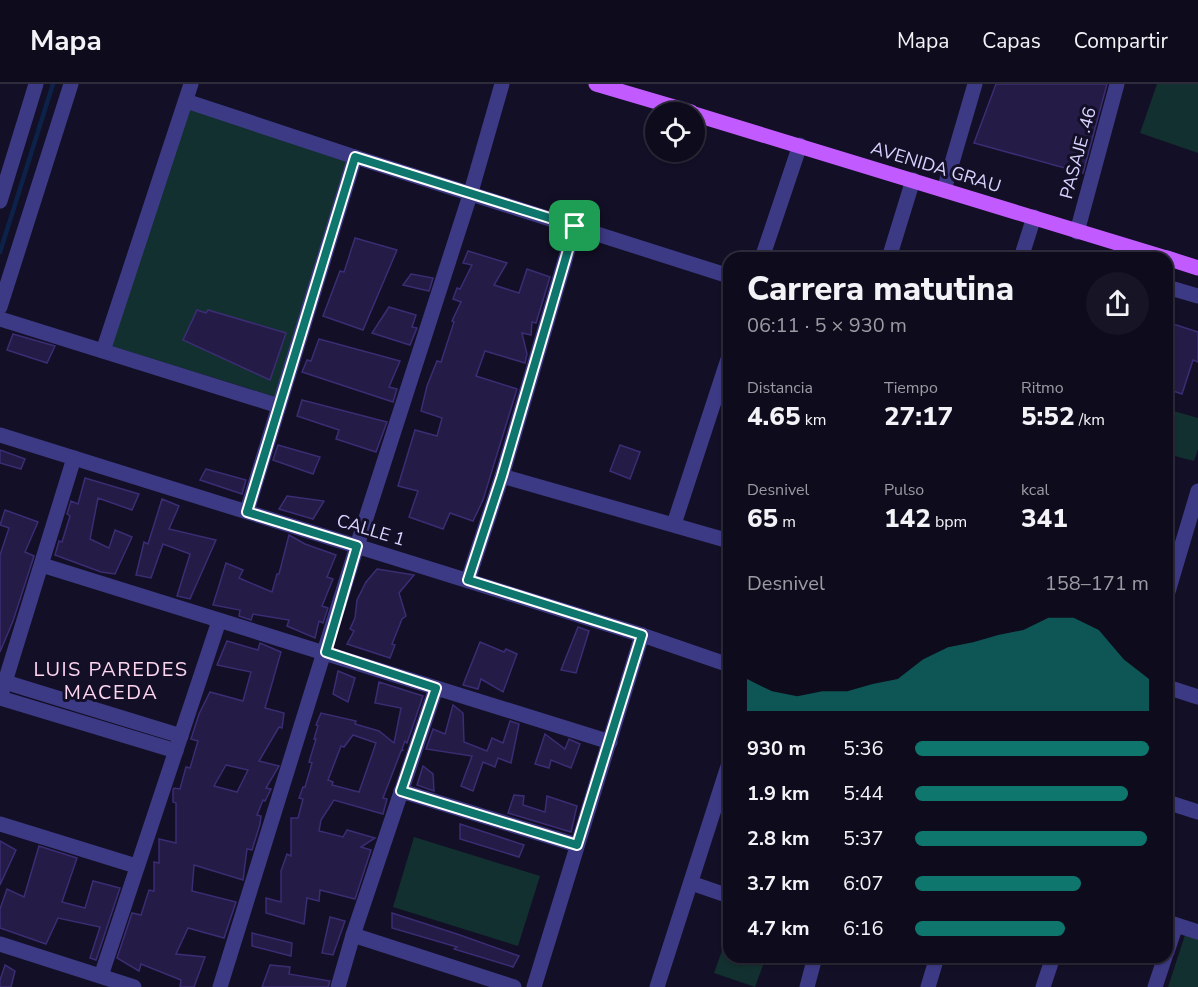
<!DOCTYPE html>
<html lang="es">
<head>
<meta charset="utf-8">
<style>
  :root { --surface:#0e0b1c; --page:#171425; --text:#f1f3f6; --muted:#9b9ba3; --line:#2e2b3b; --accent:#0f766e }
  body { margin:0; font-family:"Nunito Sans",sans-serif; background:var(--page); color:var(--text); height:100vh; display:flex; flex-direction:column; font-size:22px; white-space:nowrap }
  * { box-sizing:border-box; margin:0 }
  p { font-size:20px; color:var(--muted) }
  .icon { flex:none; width:33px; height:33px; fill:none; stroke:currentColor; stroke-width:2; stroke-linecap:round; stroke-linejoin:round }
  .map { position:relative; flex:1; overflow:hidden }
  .sheet { position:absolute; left:723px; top:168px; width:450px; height:711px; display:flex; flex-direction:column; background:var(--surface); border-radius:18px; box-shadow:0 2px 4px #0004,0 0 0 2px var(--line) }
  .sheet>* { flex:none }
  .fabs { position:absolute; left:645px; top:18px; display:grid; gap:12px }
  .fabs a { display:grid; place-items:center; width:60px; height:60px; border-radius:50%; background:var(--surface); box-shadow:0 2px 4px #0004,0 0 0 2px var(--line); font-size:30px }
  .pin { position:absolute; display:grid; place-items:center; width:51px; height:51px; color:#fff; margin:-26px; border-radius:12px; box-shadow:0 3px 9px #0006 }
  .round { display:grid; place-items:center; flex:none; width:63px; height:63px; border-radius:32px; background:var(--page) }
  .overview { display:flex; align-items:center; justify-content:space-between; height:102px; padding:0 24px }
  h1 { font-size:33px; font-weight:800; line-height:45px }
  .metrics { display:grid; grid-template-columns:repeat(3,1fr); gap:9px; height:102px; padding:6px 24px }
  .metrics div { display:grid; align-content:center }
  .metrics b { font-size:26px; font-weight:800 }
  .metrics small { font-size:16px; font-weight:400 }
  .metrics p { font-size:16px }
  .chart { height:168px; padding:12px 24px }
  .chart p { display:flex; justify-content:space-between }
  .chart svg { width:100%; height:108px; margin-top:6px; fill:var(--accent); opacity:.7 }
  ul { padding:0 24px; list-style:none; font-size:20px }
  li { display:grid; grid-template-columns:96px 72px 1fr; align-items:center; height:45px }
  li i { height:15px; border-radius:8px; background:var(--accent) }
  header { display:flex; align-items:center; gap:36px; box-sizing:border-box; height:84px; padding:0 30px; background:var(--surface); border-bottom:2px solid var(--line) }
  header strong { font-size:28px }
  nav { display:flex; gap:33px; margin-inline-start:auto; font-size:21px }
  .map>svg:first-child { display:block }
  .green { fill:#12302f }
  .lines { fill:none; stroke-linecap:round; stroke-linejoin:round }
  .stream { stroke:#0c2248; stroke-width:4.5 }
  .building { fill:#241b47; stroke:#3b2d73; stroke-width:1.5; fill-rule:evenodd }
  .street { stroke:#3d3a85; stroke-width:15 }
  .primary { stroke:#c25bff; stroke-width:15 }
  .route-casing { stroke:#fff; stroke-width:12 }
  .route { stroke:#0f766e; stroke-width:8 }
  .labels { text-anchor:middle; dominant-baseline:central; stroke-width:6; stroke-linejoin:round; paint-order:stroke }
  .street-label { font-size:18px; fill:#d9d4ff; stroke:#130f26 }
  .neighbourhood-label { font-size:20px; letter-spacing:1.5px; fill:#ffd6f0; stroke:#130f26 }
</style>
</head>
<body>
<header>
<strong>Mapa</strong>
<nav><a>Mapa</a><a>Capas</a><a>Compartir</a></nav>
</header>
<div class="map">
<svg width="1198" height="903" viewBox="0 0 1198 903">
  <rect width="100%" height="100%" fill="#130f26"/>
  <!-- green -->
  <g class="green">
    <polygon points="1157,0 1198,0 1198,69 1140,49"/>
    <polygon points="184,22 353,79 276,313 111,262"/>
    <polygon points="1167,325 1198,334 1198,365 1194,377 1167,370"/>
    <polygon points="414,753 540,792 518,862 393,823"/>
    <polygon points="729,847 729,873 766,873 755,903 714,889"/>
    <polygon points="1185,851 1198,855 1198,903 1168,903"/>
  </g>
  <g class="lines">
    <!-- stream -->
    <polyline class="stream" points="0,168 53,0"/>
  </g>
  <!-- building -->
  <g class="building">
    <polygon points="996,0 1107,0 1083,89 974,59"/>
    <polygon points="355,154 397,166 363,246 323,232 340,187 344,188"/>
    <polygon points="468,167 507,179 494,201 519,209 527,185 550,193 536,239 532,238 531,251 522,249 527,270 525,279 485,267 476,292 517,305 483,416 473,437 450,429 443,445 409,433 418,407 398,402 415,346 437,352 442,334 421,327 427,302 437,277 441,278 454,238 452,237 461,218 453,215 457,204 460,205 472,181 463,179"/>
    <polygon points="411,190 433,194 429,207 403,201"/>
    <polygon points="389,223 416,231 412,243 417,244 410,261 372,249"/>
    <polygon points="197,226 206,229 208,226 286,249 270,296 183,256"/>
    <polygon points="1167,238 1198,248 1198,278 1193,276 1182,310 1167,305"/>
    <polygon points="13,250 55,262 47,279 7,266"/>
    <polygon points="319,255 400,277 389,303 397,305 393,318 302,288 307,276 311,277"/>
    <polygon points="302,316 387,338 376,368 336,355 339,346 297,332"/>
    <polygon points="278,361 320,373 313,390 273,376"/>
    <polygon points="620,361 640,368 630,395 610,387"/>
    <polygon points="0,366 25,375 21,385 0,379"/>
    <polygon points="206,385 246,396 242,410 200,396"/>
    <polygon points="85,394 139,410 132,426 98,414 90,455 109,464 115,446 132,453 115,490 101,488 55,471 59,457 62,458 70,432 67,430 71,417 78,420"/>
    <polygon points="287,412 324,417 313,435 279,425"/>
    <polygon points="162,415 179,422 169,445 216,456 190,515 177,512 190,470 163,460 151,494 136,491 144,458 148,460"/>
    <polygon points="5,426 38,438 25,468 34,472 13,537 0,568 0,471 9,444 0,441"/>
    <polygon points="289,451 305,460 336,471 327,493 333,495 322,522 328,524 323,539 319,537 315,554 287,542 289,536 253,530 251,536 239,532 240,526 213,521 226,479 243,486 239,494 272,508 277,490 279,490"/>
    <polygon points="377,485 414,491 399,509 406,532 402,535 392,560 395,561 390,574 347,560 354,547 350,545 355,534 357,516 366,498"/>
    <polygon points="578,543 589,547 576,589 561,586"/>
    <path d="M227 557 258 566 260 559 281 568 265 624 284 629 282 644 279 643 259 677 279 682 266 704 271 705 265 717 263 716 257 731 261 732 260 740 252 766 247 765 243 796 194 781 192 807 236 818 224 854 188 844 176 870 205 873 194 903H180L181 896 141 880 139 887 117 874 132 829 141 831 149 806 154 807V778L159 779V755L176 759V719L173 718V706L174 704 180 705 186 683 190 684 198 657 191 655 199 630 210 608 243 617 251 588 217 581ZM226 681 248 686 237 708 214 702Z"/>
    <polygon points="480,558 504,568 506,565 517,570 503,608 481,595 478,605 463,601"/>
    <polygon points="338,587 355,594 348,618 333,610"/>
    <path d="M379 598 423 612 407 659 405 657 402 665 403 666 401 667 383 714 387 715 383 730 334 716 321 736 319 747 343 753 347 746 375 754 361 763 371 766 355 815 320 806 319 817 307 814 304 840 266 829V814L281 818V787L287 770 291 772V734H298L303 715 299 714 303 703H305L312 679 309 678 316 655H314L318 642 316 641 321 629 356 637 355 640 379 647 394 659 401 624 375 619ZM353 651 376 659 359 708 332 701 333 698 328 696 341 662 344 663Z"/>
    <polygon points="453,621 463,629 464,658 487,667 492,654 503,659 510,637 519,640 511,679 498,674 495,683 483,678 473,707 461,702 472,672 426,665 433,645 445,650"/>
    <polygon points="545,650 565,665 569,655 580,660 571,684 551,676 549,684 535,680"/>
    <polygon points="423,682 433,690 434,707 417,701"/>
    <polygon points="514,711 524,712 523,721 545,728 547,712 577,722 571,748 508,729"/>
    <polygon points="460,740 524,761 519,773 460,755"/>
    <polygon points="0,757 16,766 0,801"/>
    <polygon points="39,762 77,774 62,818 85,824 93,797 120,804 96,876 90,874 100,843 58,834 46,860 0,844 0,825 7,805 24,813"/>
    <polygon points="392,829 457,850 519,872 513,883 454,865 457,863 392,844"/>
    <polygon points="330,833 345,837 333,871 322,869"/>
    <polygon points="252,849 292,859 291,872 252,862"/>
    <polygon points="5,881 15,887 11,903 0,903 0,896"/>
    <polygon points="270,881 290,883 289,890 330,897 328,903 262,903"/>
  </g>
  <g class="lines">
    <!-- street -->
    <g class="street">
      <polyline points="186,17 355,73 729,192"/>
      <polyline points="944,106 975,0"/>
      <polyline points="0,117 36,0"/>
      <polyline points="1077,148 1117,0"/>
      <polyline points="762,174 800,61"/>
      <polyline points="889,174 913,96"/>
      <polyline points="1021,174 1034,133"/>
      <polyline points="1167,203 1198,212"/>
      <polyline points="0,223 71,0"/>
      <polyline points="0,235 279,322"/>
      <polyline points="103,267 191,0"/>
      <polyline points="0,351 642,551 729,581"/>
      <polyline points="502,392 729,457"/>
      <polyline points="247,427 355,73"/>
      <polyline points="674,440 729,272"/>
      <polyline points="42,481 610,658"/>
      <polyline points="468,496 502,392 575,142"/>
      <polyline points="1167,511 1198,407"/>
      <polyline points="5,598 181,652"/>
      <polyline points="1167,603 1198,613"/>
      <polyline points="0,614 74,374"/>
      <polyline points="0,614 176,667"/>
      <polyline points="401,707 577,761"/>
      <polyline points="1167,718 1198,728"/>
      <polyline points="0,740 136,782"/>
      <polyline points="691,799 729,812"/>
      <polyline points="1167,838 1198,848"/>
      <polyline points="353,851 514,903"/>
      <polyline points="0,860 134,903"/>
      <polyline points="1167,868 1176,841"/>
      <polyline points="101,892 219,537"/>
      <polyline points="220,903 357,462 471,108 502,0"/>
      <polyline points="338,903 353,851 436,604"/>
      <polyline points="534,903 642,551"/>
      <polyline points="657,903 729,679"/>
      <polyline points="807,903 815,873"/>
      <polyline points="928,903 937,873"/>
      <polyline points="1043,903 1053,873"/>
      <polyline points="1155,903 1165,873"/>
    </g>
    <!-- primary -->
    <g class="primary">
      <polyline points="596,0 691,28"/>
      <polyline points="694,30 1166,174"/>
      <polyline points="1167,174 1198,184"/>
    </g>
  </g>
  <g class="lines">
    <defs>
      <polygon id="route" points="355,73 575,142 502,392 468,496 642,551 577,761 401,707 436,604 326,568 357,462 247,428"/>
    </defs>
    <!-- route casing -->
    <use href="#route" class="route-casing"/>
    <!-- route -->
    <use href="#route" class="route"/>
  </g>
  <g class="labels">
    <!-- street labels -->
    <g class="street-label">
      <text transform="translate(1078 69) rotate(-75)">PASAJE .46</text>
      <text transform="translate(936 83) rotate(17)">AVENIDA GRAU</text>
      <text transform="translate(371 446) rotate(17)">CALLE 1</text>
    </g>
    <!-- neighbourhood labels -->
    <g class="neighbourhood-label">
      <text x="111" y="585">LUIS PAREDES<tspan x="111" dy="23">MACEDA</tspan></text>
    </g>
  </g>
</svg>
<div class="fabs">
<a><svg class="icon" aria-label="locate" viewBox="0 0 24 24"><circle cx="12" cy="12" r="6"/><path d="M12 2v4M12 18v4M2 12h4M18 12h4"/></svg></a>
</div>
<div class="pin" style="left:575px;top:142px;background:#1e9e55"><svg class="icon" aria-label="arrive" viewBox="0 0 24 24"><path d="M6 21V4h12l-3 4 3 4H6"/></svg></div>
<section class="sheet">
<div class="overview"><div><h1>Carrera matutina</h1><p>06:11 · 5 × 930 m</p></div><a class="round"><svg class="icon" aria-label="share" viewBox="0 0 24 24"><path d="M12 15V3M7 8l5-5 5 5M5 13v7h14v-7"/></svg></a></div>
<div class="metrics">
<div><p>Distancia</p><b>4.65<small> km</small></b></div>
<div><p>Tiempo</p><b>27:17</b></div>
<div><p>Ritmo</p><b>5:52<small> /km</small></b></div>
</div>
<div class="metrics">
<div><p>Desnivel</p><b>65<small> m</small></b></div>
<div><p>Pulso</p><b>142<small> bpm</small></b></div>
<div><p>kcal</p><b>341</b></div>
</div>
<div class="chart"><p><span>Desnivel</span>158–171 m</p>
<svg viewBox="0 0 160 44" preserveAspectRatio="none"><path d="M0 44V31L10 36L20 38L30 36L40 36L50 33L60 31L70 23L80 18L90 16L100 13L110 11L120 6L130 6L140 11L150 23L160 31V44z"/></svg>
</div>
<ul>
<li><b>930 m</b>5:36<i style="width:100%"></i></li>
<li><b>1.9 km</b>5:44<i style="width:91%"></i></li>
<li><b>2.8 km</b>5:37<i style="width:99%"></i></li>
<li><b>3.7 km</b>6:07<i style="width:71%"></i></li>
<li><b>4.7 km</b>6:16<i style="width:64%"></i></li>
</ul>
</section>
</div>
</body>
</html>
